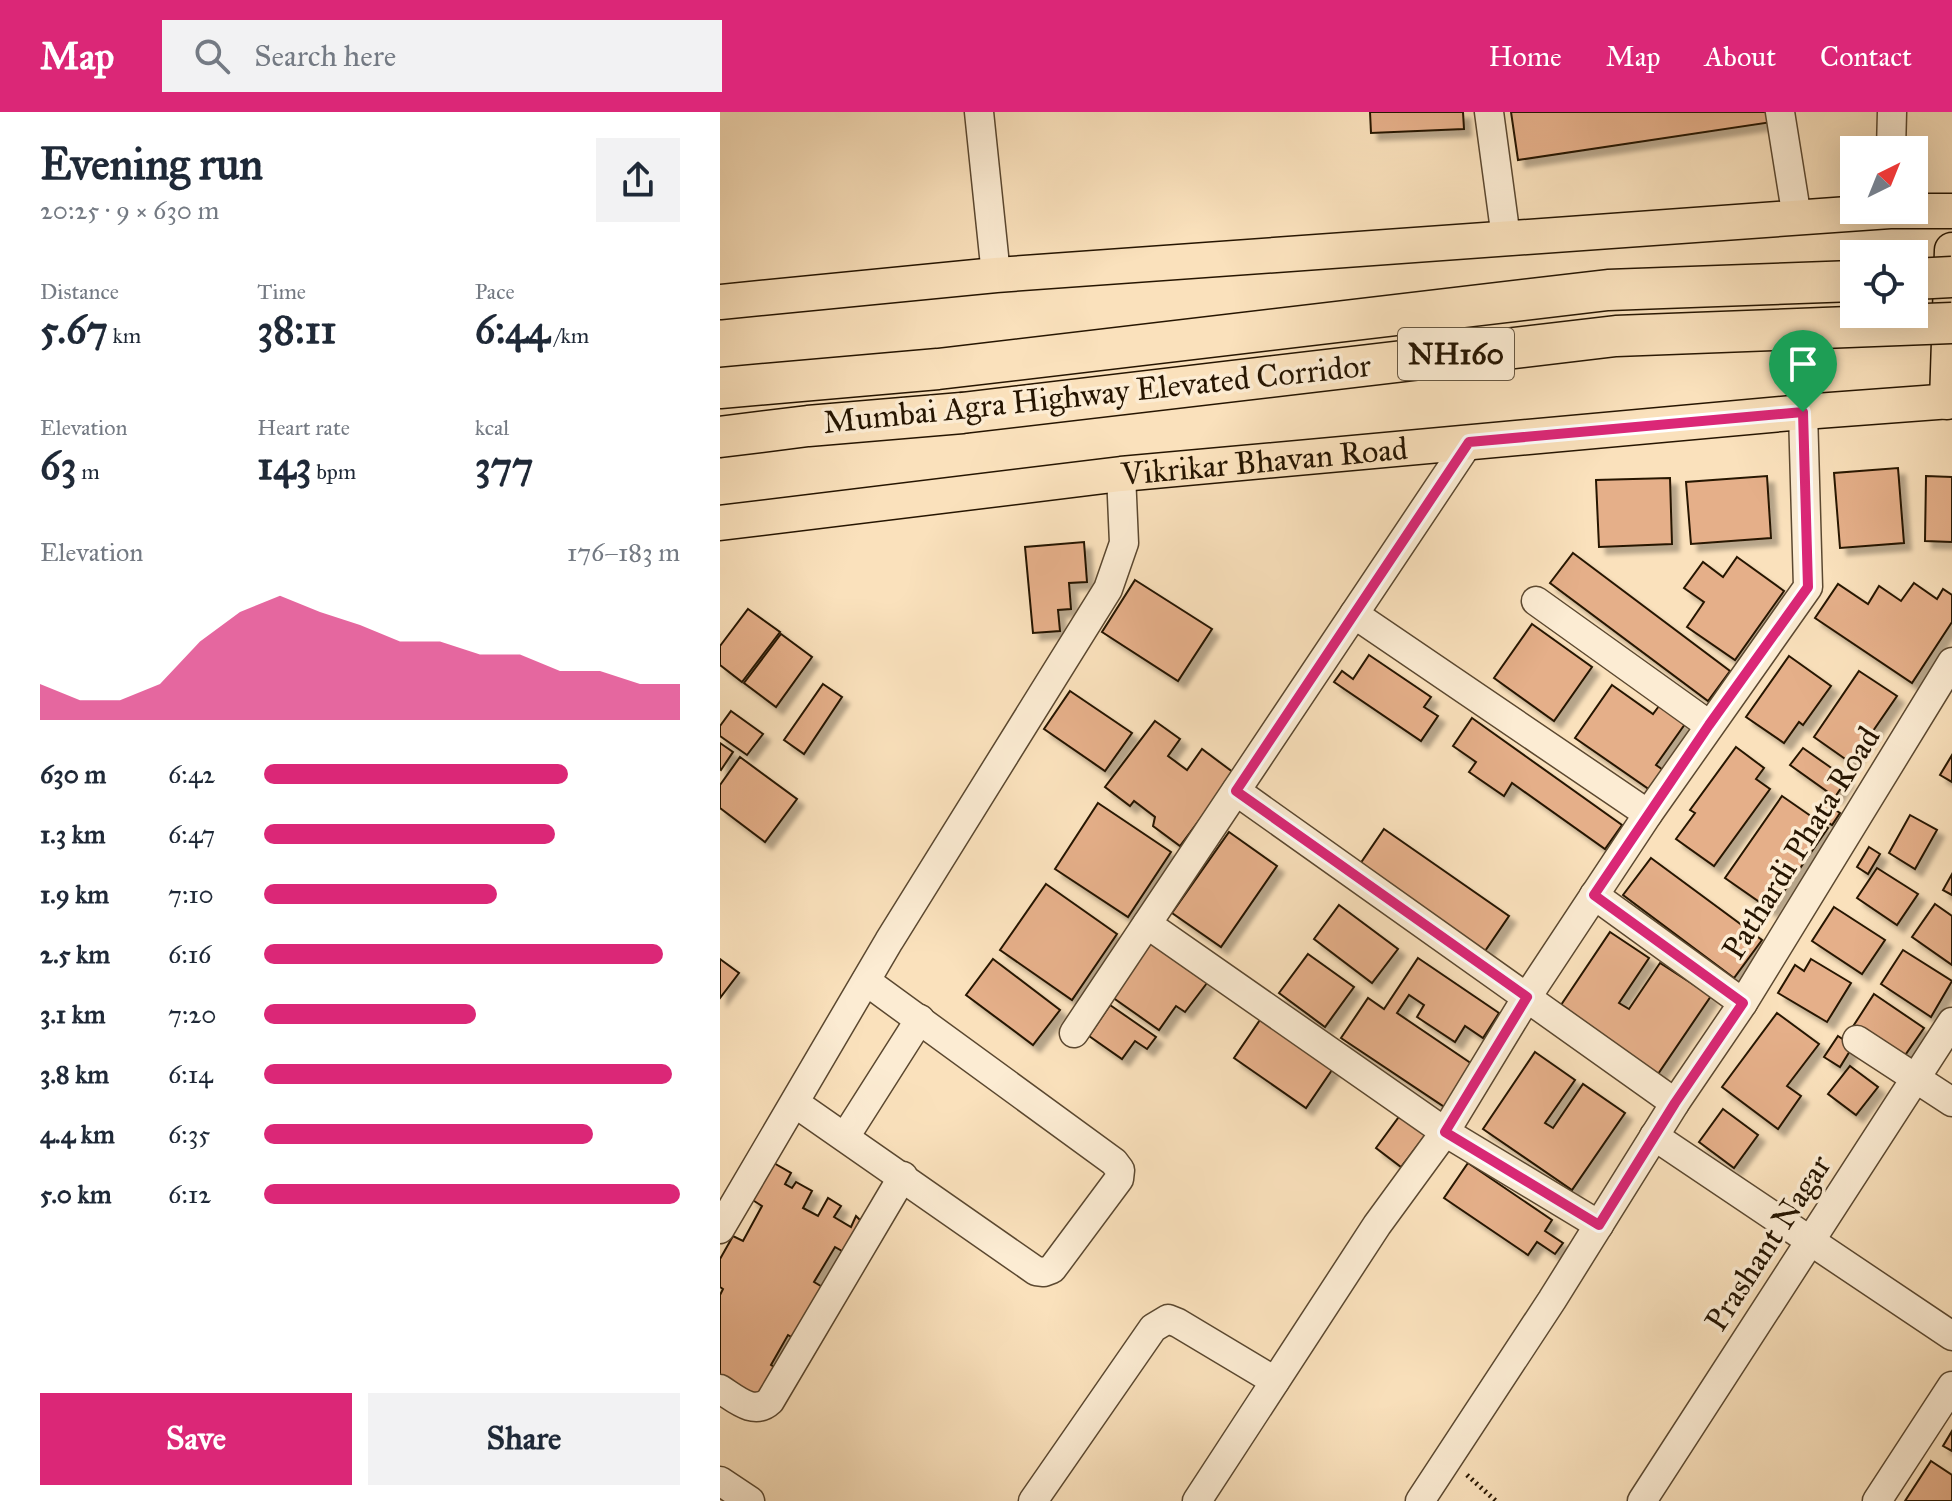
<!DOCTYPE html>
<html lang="en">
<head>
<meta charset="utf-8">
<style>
  :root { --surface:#fff; --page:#f2f2f3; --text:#1f2937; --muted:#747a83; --accent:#db2777 }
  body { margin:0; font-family:"IM FELL Great Primer",serif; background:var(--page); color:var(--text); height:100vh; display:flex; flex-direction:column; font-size:30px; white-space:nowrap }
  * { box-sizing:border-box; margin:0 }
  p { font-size:26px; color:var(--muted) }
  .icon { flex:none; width:44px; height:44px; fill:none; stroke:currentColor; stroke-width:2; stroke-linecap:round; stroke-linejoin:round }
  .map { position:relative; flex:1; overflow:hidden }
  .details { display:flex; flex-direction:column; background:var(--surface); width:720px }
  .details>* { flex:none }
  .needle { width:52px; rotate:43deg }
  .controls { position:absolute; left:1120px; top:24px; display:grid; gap:16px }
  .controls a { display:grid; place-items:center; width:88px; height:88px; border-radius:0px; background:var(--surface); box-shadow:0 8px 32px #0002; font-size:40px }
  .pin { position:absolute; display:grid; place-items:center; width:68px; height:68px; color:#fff; margin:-82px -34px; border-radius:50% 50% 50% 0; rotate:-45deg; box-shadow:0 0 8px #0007 }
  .pin .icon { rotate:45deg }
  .round { display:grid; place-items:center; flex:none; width:84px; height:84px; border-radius:0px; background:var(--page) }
  .summary { display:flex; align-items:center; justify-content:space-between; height:136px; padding:0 40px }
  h1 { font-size:44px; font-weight:700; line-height:60px }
  .stats { display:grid; grid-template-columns:repeat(3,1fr); gap:12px; height:136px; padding:8px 40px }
  .stats div { display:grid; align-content:center }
  .stats b { font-size:40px; font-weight:700 }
  .stats small { font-size:22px; font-weight:400 }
  .stats p { font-size:22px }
  .chart { height:224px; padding:16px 40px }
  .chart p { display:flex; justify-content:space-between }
  .chart svg { width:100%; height:144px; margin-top:8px; fill:var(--accent); opacity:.7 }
  .button { display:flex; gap:16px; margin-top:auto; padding:16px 40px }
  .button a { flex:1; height:92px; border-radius:0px; background:var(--accent); color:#fff; font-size:32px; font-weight:700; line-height:92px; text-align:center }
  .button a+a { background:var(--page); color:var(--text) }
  ul { padding:0 40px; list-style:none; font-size:26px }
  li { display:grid; grid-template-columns:128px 96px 1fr; align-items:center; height:60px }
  li i { height:20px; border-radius:10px; background:var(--accent) }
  header { display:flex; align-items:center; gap:48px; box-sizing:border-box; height:112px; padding:0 40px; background:var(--accent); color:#fff }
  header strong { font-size:38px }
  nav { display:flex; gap:44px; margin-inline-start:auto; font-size:28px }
  .search { width:560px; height:72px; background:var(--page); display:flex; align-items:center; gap:20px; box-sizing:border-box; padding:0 28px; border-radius:0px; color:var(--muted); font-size:30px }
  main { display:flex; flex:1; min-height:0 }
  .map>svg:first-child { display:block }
  .building { fill:#e5af89; stroke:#261501; stroke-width:2; filter:url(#shadow) }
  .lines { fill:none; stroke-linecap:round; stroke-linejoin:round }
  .minor-casing { stroke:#5b4830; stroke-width:31 }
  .major-casing { stroke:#261501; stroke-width:37 }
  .highway-casing { stroke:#261501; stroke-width:43 }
  .path { stroke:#261501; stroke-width:5; stroke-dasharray:2 4; stroke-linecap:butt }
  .minor { stroke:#fcecd3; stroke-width:28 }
  .major { stroke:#fae1bc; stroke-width:34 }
  .highway { stroke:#fae1bc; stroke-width:40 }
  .highway-bridge-casing { stroke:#261501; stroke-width:43; stroke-linecap:butt }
  .highway-bridge { stroke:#fae1bc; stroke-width:40 }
  .route-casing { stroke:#fff; stroke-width:16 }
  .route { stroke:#db2777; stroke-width:10 }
  .labels { text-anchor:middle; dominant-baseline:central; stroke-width:7; stroke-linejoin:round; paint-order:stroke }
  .shield { fill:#fcecd3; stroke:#665640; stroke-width:2 }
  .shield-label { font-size:30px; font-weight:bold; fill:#261501 }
  .street-label { font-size:32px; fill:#261501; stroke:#fcecd3 }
</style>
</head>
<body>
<header>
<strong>Map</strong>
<div class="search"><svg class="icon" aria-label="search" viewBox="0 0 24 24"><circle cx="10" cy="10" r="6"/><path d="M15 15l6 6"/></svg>Search here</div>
<nav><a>Home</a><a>Map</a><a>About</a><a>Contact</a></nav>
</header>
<main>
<section class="details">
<div class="summary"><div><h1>Evening run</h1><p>20:25 · 9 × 630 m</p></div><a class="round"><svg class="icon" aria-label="share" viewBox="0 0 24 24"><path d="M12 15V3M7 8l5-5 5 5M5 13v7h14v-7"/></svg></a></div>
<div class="stats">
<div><p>Distance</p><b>5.67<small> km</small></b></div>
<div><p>Time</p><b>38:11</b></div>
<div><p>Pace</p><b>6:44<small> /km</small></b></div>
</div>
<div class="stats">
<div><p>Elevation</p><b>63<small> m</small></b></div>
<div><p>Heart rate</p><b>143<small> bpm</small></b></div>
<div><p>kcal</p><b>377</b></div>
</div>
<div class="chart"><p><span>Elevation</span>176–183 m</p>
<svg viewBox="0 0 160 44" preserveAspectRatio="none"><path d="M0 44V33L10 38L20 38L30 33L40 20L50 11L60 6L70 11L80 15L90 20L100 20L110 24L120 24L130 29L140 29L150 33L160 33V44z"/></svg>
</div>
<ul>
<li><b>630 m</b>6:42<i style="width:73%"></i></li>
<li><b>1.3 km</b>6:47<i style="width:70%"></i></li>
<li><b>1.9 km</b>7:10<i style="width:56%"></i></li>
<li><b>2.5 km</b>6:16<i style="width:96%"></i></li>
<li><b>3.1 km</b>7:20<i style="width:51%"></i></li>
<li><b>3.8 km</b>6:14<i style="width:98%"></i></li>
<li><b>4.4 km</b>6:35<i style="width:79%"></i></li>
<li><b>5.0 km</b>6:12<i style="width:100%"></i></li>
</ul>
<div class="button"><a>Save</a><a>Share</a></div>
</section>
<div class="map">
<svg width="1232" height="1389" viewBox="0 0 1232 1389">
  <defs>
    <filter id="shadow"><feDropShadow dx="7" dy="7" stdDeviation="2" flood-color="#0004"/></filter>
  </defs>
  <rect width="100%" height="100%" fill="#fae1bc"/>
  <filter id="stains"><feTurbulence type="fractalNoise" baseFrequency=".0025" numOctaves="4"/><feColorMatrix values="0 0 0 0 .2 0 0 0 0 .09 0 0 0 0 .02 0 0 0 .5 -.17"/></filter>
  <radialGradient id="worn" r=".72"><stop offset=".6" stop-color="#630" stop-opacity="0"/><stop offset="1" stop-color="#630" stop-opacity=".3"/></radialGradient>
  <!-- building -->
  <g class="building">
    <polygon points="650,0 743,0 744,17 651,21"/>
    <polygon points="791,0 1051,0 1052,10 798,48"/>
    <polygon points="1178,356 1184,431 1120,436 1114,361"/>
    <polygon points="1047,364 1051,426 971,432 966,370"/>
    <polygon points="1206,364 1232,365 1232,430 1205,429"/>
    <polygon points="950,366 952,432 879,435 876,368"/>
    <polygon points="364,430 367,470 349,471 351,497 338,498 340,519 313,521 305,435"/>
    <polygon points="853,441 1010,559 988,589 830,471"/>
    <polygon points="1017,445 1064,479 1015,548 967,515 984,490 964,476 983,450 1003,465"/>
    <polygon points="415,468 492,517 458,569 382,520"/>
    <polygon points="1194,471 1217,487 1223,477 1232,483 1232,510 1192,571 1095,506 1118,472 1148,492 1159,474 1181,489"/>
    <polygon points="28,497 60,520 22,570 0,553 0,534"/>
    <polygon points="812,512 872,555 834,609 774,566"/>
    <polygon points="61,522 92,545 56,595 24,571"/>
    <polygon points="649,543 711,585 704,595 718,604 701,629 614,570 622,559 633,567"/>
    <polygon points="1069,544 1111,574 1083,613 1079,610 1064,631 1026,605"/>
    <polygon points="1139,559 1177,584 1131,651 1094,625"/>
    <polygon points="103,572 122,585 84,642 64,628"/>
    <polygon points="892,573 933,602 939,594 965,612 936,653 946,660 933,680 855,626"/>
    <polygon points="350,579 412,621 385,659 324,617"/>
    <polygon points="11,599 43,622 27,643 0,624 0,614"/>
    <polygon points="752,606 902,713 885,737 792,671 784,684 749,660 756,650 733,634"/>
    <polygon points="435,609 460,627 448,644 467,658 482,637 514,661 460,734 433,714 435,705 414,689 410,694 385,675"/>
    <polygon points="0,631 13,640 1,658 0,657"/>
    <polygon points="1016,635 1044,656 1036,667 1050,677 994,754 956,727 975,701 970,698"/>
    <polygon points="1083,636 1127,667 1115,685 1070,653"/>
    <polygon points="1232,643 1232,670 1220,663"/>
    <polygon points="20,645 77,687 45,730 0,696 0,673"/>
    <polygon points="1062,684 1108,716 1051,798 1005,766"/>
    <polygon points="1103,690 1120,701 1112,713 1095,702"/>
    <polygon points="378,691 451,740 408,805 335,757"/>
    <polygon points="1190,703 1217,718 1195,757 1169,741"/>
    <polygon points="664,717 789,804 765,839 638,755"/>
    <polygon points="509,720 557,754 501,835 452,801"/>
    <polygon points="1149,735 1160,742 1148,762 1137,755"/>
    <polygon points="931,746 1042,828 1014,866 903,783"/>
    <polygon points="1157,756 1198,782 1177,813 1137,786"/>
    <polygon points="1232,762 1232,783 1223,778"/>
    <polygon points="326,772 397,822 352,888 280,838"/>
    <polygon points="1215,792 1232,804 1232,853 1192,825"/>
    <polygon points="619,793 678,837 652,871 594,827"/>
    <polygon points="1114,795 1165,828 1142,862 1092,829"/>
    <polygon points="890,820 929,846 899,891 909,897 940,851 991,884 938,962 841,893"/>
    <polygon points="430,831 487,871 465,900 456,894 439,918 392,885"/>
    <polygon points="1183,838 1232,869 1211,905 1161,872"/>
    <polygon points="588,842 634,875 605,915 559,881"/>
    <polygon points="698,846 779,901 763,926 745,914 735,930 697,905 704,893 689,883 677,901 755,954 726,996 621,926 648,886 664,897"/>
    <polygon points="0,847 19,861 0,886"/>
    <polygon points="273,847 340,898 313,933 246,883"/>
    <polygon points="1091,847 1131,871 1107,910 1058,881 1075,853 1084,859"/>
    <polygon points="1154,882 1204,916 1181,949 1132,916"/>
    <polygon points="390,893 436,925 427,937 415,929 402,947 369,924"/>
    <polygon points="1057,901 1099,932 1067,974 1081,984 1058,1017 1002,975"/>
    <polygon points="542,905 614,955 586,996 514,946"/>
    <polygon points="1118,924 1133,934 1120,955 1104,945"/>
    <polygon points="815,940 855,968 825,1011 833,1016 863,972 905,1001 852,1078 763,1017"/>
    <polygon points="1130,954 1158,975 1136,1003 1108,982"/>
    <polygon points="1003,997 1038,1023 1014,1056 979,1030"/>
    <polygon points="681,1002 707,1021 681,1055 656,1036"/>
    <polygon points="52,1050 71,1061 65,1072 72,1076 76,1070 92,1079 83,1096 98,1104 108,1086 121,1094 114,1105 131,1115 136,1104 146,1114 129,1143 115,1135 94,1170 111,1180 82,1231 68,1223 51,1253 62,1260 44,1292 0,1267 0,1183 3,1177 0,1175 0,1147 13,1124 23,1129 42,1094 31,1087"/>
    <polygon points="748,1051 832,1108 825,1119 843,1131 835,1142 817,1130 808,1143 724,1086"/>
    <polygon points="1232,1319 1232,1339 1223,1334"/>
    <polygon points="1211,1349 1232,1363 1232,1389 1185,1389"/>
  </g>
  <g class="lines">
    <defs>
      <g id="minor">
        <polyline points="259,0 276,163"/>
        <polyline points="769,0 786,126"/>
        <polyline points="1060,0 1077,106"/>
        <polyline points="1171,38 1172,0"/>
        <polyline points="816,489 989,613"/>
        <polyline points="634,502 928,702"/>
        <polyline points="516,679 955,991"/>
        <polyline points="874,783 1023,891"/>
        <polyline points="427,812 725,1020 879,1113"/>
        <polyline points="354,921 749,330"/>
        <polyline points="1137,928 1232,990"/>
        <polyline points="75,991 316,1159 324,1160 332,1157 399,1067 400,1058 394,1050 146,869"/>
        <polyline points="934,1024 1232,1224"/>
        <polyline points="125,1025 200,907"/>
        <polyline points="0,1117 169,829 388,477 404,431 401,362"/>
        <path d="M0 1277C16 1287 34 1304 50 1289L183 1064"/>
        <polyline points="0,1369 30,1389"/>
        <polyline points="313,1389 433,1216 448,1207 458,1211 555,1269"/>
        <polyline points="477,1389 657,1113 725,1020 807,885 928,702 1088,475 1083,300"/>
        <polyline points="700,1389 832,1188 955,991 1023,891 1232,550"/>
        <polyline points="922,1389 1232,910"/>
        <polyline points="1157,1389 1232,1274"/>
      </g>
      <g id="major">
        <polyline points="0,190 276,163 1170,99 1232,99"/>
        <polyline points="1227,290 1232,138"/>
        <path id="s1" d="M0 411 401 362 1083 300 1232 289"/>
      </g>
      <g id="highway">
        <polyline points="0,276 218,257 888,178 1134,169"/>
        <polyline points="0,325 88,314 242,301"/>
      </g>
    </defs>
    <!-- minor casing -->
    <use href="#minor" class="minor-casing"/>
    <!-- major casing -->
    <use href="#major" class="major-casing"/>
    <!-- highway casing -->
    <use href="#highway" class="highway-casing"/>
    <!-- path -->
    <polyline class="path" points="747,1363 776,1389"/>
    <!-- minor -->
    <use href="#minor" class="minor"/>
    <!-- major -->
    <use href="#major" class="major"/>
    <!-- highway -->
    <use href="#highway" class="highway"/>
    <defs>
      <g id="highway-bridge">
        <polyline points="1194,167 1232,165"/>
        <polyline points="242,301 896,224 1232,211"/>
      </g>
    </defs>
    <!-- highway-bridge casing -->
    <use href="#highway-bridge" class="highway-bridge-casing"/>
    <!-- highway-bridge -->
    <use href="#highway-bridge" class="highway-bridge"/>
  </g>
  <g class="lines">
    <defs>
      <polygon id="route" points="1083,300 1088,475 989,613 874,783 1023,891 955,991 879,1113 725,1020 807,885 516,679 749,330"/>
    </defs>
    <!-- route casing -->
    <use href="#route" class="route-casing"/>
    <!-- route -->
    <use href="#route" class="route"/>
  </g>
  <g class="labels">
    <!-- shield labels -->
    <rect class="shield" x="678" y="216" width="116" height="52" rx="6"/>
    <g class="shield-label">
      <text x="736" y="242">NH160</text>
    </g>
    <!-- street labels -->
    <g class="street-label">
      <text transform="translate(377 282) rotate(-6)">Mumbai Agra Highway Elevated Corridor</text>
      <text stroke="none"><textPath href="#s1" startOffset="548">Vikrikar Bhavan Road</textPath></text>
      <text transform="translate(1081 731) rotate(-58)">Pathardi Phata Road</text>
      <text transform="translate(1048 1131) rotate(-57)">Prashant Nagar</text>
    </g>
  </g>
  <rect width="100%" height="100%" filter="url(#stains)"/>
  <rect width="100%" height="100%" fill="url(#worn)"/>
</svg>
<div class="controls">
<a><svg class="needle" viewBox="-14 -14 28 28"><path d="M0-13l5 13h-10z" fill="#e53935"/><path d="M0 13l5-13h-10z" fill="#747a83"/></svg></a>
<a><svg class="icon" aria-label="locate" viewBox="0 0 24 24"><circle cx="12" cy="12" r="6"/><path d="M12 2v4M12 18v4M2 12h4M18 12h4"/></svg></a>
</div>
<div class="pin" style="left:1083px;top:300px;background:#1e9e55"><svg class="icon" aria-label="arrive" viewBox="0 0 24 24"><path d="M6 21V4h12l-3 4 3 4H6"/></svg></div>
</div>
</main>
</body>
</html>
